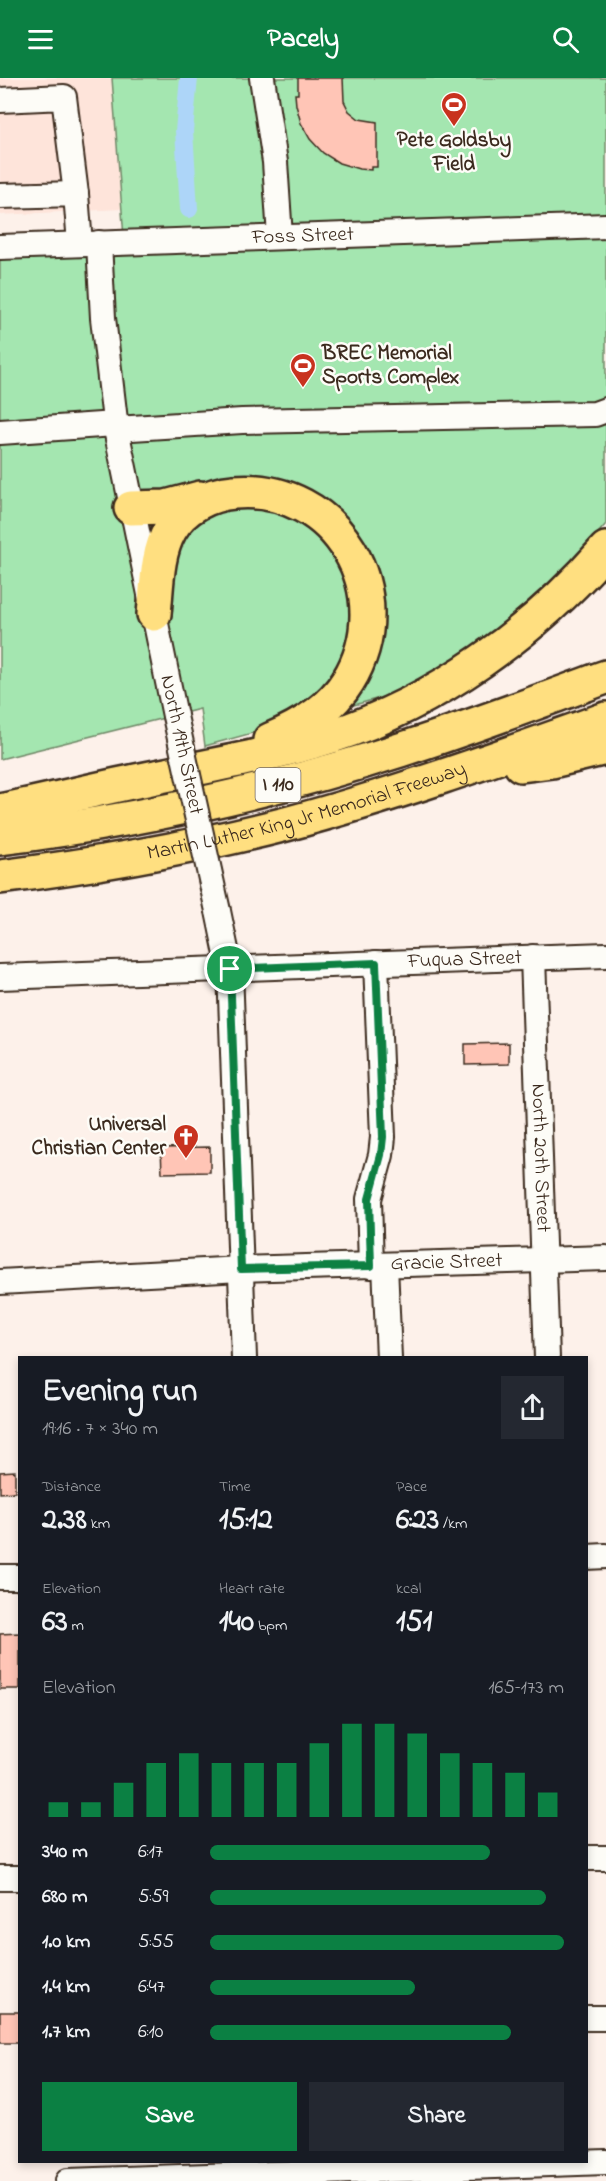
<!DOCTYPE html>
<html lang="en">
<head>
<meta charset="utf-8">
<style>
  :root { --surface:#171b24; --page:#242831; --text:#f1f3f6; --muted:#9ea1a6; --accent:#0b8043 }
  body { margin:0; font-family:"Indie Flower",sans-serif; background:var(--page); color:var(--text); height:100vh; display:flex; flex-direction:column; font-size:22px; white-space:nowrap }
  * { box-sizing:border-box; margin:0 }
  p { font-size:20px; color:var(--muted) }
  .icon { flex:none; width:33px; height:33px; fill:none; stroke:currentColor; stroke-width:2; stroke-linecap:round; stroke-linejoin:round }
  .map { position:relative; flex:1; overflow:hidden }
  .details { position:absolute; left:18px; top:1278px; width:570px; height:807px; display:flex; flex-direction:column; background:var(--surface); border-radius:0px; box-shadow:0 3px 9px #0003 }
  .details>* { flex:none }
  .pin { position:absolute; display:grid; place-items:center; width:51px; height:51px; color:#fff; margin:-26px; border:3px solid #fff; border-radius:50%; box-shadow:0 2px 6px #0007 }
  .round { display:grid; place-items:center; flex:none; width:63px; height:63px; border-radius:0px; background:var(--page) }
  .summary { display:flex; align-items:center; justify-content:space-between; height:102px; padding:0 24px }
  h1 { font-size:33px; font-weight:700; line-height:45px }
  .stats { display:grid; grid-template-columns:repeat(3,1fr); gap:9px; height:102px; padding:6px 24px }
  .stats div { display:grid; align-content:center }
  .stats b { font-size:30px; font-weight:700 }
  .stats small { font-size:16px; font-weight:400 }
  .stats p { font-size:16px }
  .chart { height:168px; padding:12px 24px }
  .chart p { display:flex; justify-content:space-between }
  .chart svg { width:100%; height:108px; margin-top:6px; stroke:var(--accent); stroke-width:6 }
  .primary-button { display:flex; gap:12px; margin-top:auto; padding:12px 24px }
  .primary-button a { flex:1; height:69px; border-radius:0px; background:var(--accent); color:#fff; font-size:24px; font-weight:700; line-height:69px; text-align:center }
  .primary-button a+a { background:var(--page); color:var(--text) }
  ul { padding:0 24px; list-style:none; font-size:20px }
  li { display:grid; grid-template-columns:96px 72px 1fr; align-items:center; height:45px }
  li i { height:15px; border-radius:8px; background:var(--accent) }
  header { display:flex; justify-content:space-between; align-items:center; height:78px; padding:0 24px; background:var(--accent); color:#fff; font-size:27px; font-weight:700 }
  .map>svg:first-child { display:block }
  .built { fill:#fee4da }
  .green { fill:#a4e6b0; stroke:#708867; stroke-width:1.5 }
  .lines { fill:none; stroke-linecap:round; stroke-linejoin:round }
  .canal { stroke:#add5f8; stroke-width:18 }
  .building { fill:#ffc5b6; stroke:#3b2a1e; stroke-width:1.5 }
  .minor-casing { stroke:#3b2a1e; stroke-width:28 }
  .highway-casing { stroke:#3b2a1e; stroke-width:38 }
  .minor { stroke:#fdfcf7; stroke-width:24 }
  .highway { stroke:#ffdf80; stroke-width:33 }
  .minor-bridge-casing { stroke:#3b2a1e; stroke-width:28; stroke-linecap:butt }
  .minor-bridge { stroke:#fdfcf7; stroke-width:24 }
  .route-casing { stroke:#fff; stroke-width:12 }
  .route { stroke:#0b8043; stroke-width:8 }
  .labels { text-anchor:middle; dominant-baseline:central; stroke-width:5; stroke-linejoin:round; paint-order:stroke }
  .shield { fill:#fdfcf7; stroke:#75695f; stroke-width:1.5 }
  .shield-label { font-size:20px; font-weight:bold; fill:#3b2a1e }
  .poi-label { font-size:21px; font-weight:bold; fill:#3b2a1e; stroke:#fdfcf7 }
  .street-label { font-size:21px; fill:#3b2a1e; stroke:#fdfcf7 }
</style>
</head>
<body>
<header><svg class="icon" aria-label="menu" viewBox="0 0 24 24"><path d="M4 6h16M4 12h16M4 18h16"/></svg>Pacely<svg class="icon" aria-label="search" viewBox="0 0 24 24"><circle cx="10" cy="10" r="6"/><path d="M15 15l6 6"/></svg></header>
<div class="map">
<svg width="606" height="2103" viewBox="0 0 606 2103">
  <rect width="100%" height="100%" fill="#fdf1ea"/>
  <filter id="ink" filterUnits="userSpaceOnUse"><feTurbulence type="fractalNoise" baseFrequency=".0167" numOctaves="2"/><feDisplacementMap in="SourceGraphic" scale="12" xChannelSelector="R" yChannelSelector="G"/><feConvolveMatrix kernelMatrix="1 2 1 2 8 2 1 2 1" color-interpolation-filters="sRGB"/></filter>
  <g filter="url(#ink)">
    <!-- built -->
    <polygon class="built" points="0,0 112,0 122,131 0,137"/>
    <!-- green -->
    <polygon class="green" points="112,0 606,0 606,446 573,483 499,549 423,608 205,668 200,631 0,681 0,176 125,173"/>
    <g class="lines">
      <!-- canal -->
      <polyline class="canal" points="189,131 184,53 189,0"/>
    </g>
    <!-- building -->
    <g class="building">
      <polygon points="298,0 343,0 344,23 349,33 359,41 377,44 377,89 371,89 371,92 359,91 339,85 323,75 310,61 301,45 296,27 295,16 298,16"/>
      <polygon points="509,965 509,986 465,987 465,966"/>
      <polygon points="210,1069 210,1094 162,1095 161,1070"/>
      <polygon points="15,1393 15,1414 0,1415 0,1394"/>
      <polygon points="20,1555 20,1611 0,1611 0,1556"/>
      <rect x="0" y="1934" width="20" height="31"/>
    </g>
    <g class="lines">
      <defs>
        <g id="minor">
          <polyline points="262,0 275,84 280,159"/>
          <polyline points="0,22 64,19 76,116"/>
          <polyline points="0,118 76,116 80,166"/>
          <polyline points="99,165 103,240 116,351 175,638"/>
          <path id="s1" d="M0 169 606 148"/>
          <polyline points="116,351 242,343 595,336 606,332"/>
          <polyline points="0,354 115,346"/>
          <polyline points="218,833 230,891 244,1280"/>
          <path id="s2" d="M533 879 547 1280"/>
          <path id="s3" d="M0 899 606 877"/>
          <polyline points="385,1187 389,1280"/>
          <polyline points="371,1188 369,1121 381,1077 383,1059 376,885"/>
          <path id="s4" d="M0 1204 241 1191 606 1180"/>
          <polyline points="586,1479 606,1478"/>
          <polyline points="0,1499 20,1499"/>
          <polyline points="586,1780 606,1780"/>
          <polyline points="0,1800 20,1800"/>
          <polyline points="586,1940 606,1940"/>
          <polyline points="68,2103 606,2084"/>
        </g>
        <g id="highway">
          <polyline points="131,430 166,429 200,420"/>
          <path d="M154 536C157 508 156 477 170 452 183 429 209 416 234 414 337 405 401 516 348 603 331 631 299 650 270 662"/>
          <polyline points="521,687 552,683 606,670"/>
          <path d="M0 733C50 723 100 710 151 700 212 687 272 677 332 658 437 624 534 554 606 471"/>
          <path d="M0 760C136 743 270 714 400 672 469 650 537 624 606 599"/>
          <path id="s5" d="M0 799C96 787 192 770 286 746 395 717 500 679 606 641"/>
        </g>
      </defs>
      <!-- minor casing -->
      <use href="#minor" class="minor-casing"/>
      <!-- highway casing -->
      <use href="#highway" class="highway-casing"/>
      <!-- minor -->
      <use href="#minor" class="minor"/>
      <!-- highway -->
      <use href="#highway" class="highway"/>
      <defs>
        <polyline id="minor-bridge" points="175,638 218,833"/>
      </defs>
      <!-- minor-bridge casing -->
      <use href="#minor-bridge" class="minor-bridge-casing"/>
      <!-- minor-bridge -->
      <use href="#minor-bridge" class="minor-bridge"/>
    </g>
  </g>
  <g class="lines" filter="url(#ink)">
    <defs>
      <polygon id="route" points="376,885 383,1059 381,1077 369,1121 371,1188 241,1191 230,891"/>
    </defs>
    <!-- route casing -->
    <use href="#route" class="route-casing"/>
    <!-- route -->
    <use href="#route" class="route"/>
  </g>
  <!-- icons -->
  <defs>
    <symbol id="stadium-pin" viewBox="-11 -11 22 30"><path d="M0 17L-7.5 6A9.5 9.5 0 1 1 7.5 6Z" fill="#c8321e" stroke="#fdfcf7"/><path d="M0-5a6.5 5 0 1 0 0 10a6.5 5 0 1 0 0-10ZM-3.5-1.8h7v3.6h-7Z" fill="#fff"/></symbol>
    <symbol id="church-pin" viewBox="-11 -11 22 30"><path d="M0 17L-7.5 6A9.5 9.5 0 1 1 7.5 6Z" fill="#c8321e" stroke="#fdfcf7"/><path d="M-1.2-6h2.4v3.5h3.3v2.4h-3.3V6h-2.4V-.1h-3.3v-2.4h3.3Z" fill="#fff"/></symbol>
  </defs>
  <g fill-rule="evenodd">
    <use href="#stadium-pin" x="439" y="12" width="30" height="40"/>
    <use href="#stadium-pin" x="288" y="273" width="30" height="40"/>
    <use href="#church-pin" x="171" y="1044" width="30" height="40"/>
  </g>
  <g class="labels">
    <!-- shield labels -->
    <rect class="shield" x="255.5" y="690" width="45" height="34" rx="4.5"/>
    <g class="shield-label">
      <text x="278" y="707">I 110</text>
    </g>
    <!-- poi labels -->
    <g class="poi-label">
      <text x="454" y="63">Pete Goldsby<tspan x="454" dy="24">Field</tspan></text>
      <text x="322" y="276" text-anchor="start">BREC Memorial<tspan x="322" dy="24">Sports Complex</tspan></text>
      <text x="166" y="1047" text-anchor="end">Universal<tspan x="166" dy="24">Christian Center</tspan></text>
    </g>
    <!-- street labels -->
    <g class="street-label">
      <text stroke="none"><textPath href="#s1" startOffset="303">Foss Street</textPath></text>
      <text transform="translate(181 667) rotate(78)">North 19th Street</text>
      <text stroke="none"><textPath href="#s5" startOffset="314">Martin Luther King Jr Memorial Freeway</textPath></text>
      <text stroke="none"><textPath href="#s3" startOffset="465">Fuqua Street</textPath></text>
      <text stroke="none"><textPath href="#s2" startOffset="201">North 20th Street</textPath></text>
      <text stroke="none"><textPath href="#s4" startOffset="447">Gracie Street</textPath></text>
    </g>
  </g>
</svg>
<div class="pin" style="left:230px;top:891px;background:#1e9e55"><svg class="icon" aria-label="arrive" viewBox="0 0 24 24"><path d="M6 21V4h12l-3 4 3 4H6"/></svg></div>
<section class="details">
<div class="summary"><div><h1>Evening run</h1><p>19:16 · 7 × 340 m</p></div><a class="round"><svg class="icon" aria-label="share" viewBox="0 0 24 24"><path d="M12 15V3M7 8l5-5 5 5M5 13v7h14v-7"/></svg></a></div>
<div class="stats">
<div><p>Distance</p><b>2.38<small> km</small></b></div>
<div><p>Time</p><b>15:12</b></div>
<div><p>Pace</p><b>6:23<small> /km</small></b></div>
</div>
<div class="stats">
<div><p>Elevation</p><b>63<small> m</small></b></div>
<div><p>Heart rate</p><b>140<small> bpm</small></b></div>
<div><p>kcal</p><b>151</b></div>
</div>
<div class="chart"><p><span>Elevation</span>165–173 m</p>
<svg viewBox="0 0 160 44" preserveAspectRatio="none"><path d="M5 44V38M15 44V38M25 44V30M35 44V22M45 44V18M55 44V22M65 44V22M75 44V22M85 44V14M95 44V6M105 44V6M115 44V10M125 44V18M135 44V22M145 44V26M155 44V34"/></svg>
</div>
<ul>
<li><b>340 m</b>6:17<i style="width:79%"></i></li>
<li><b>680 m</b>5:59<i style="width:95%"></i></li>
<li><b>1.0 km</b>5:55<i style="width:100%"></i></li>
<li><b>1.4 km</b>6:47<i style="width:58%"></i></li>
<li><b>1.7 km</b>6:10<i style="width:85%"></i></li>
</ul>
<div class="primary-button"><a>Save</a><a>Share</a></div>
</section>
</div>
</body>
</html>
